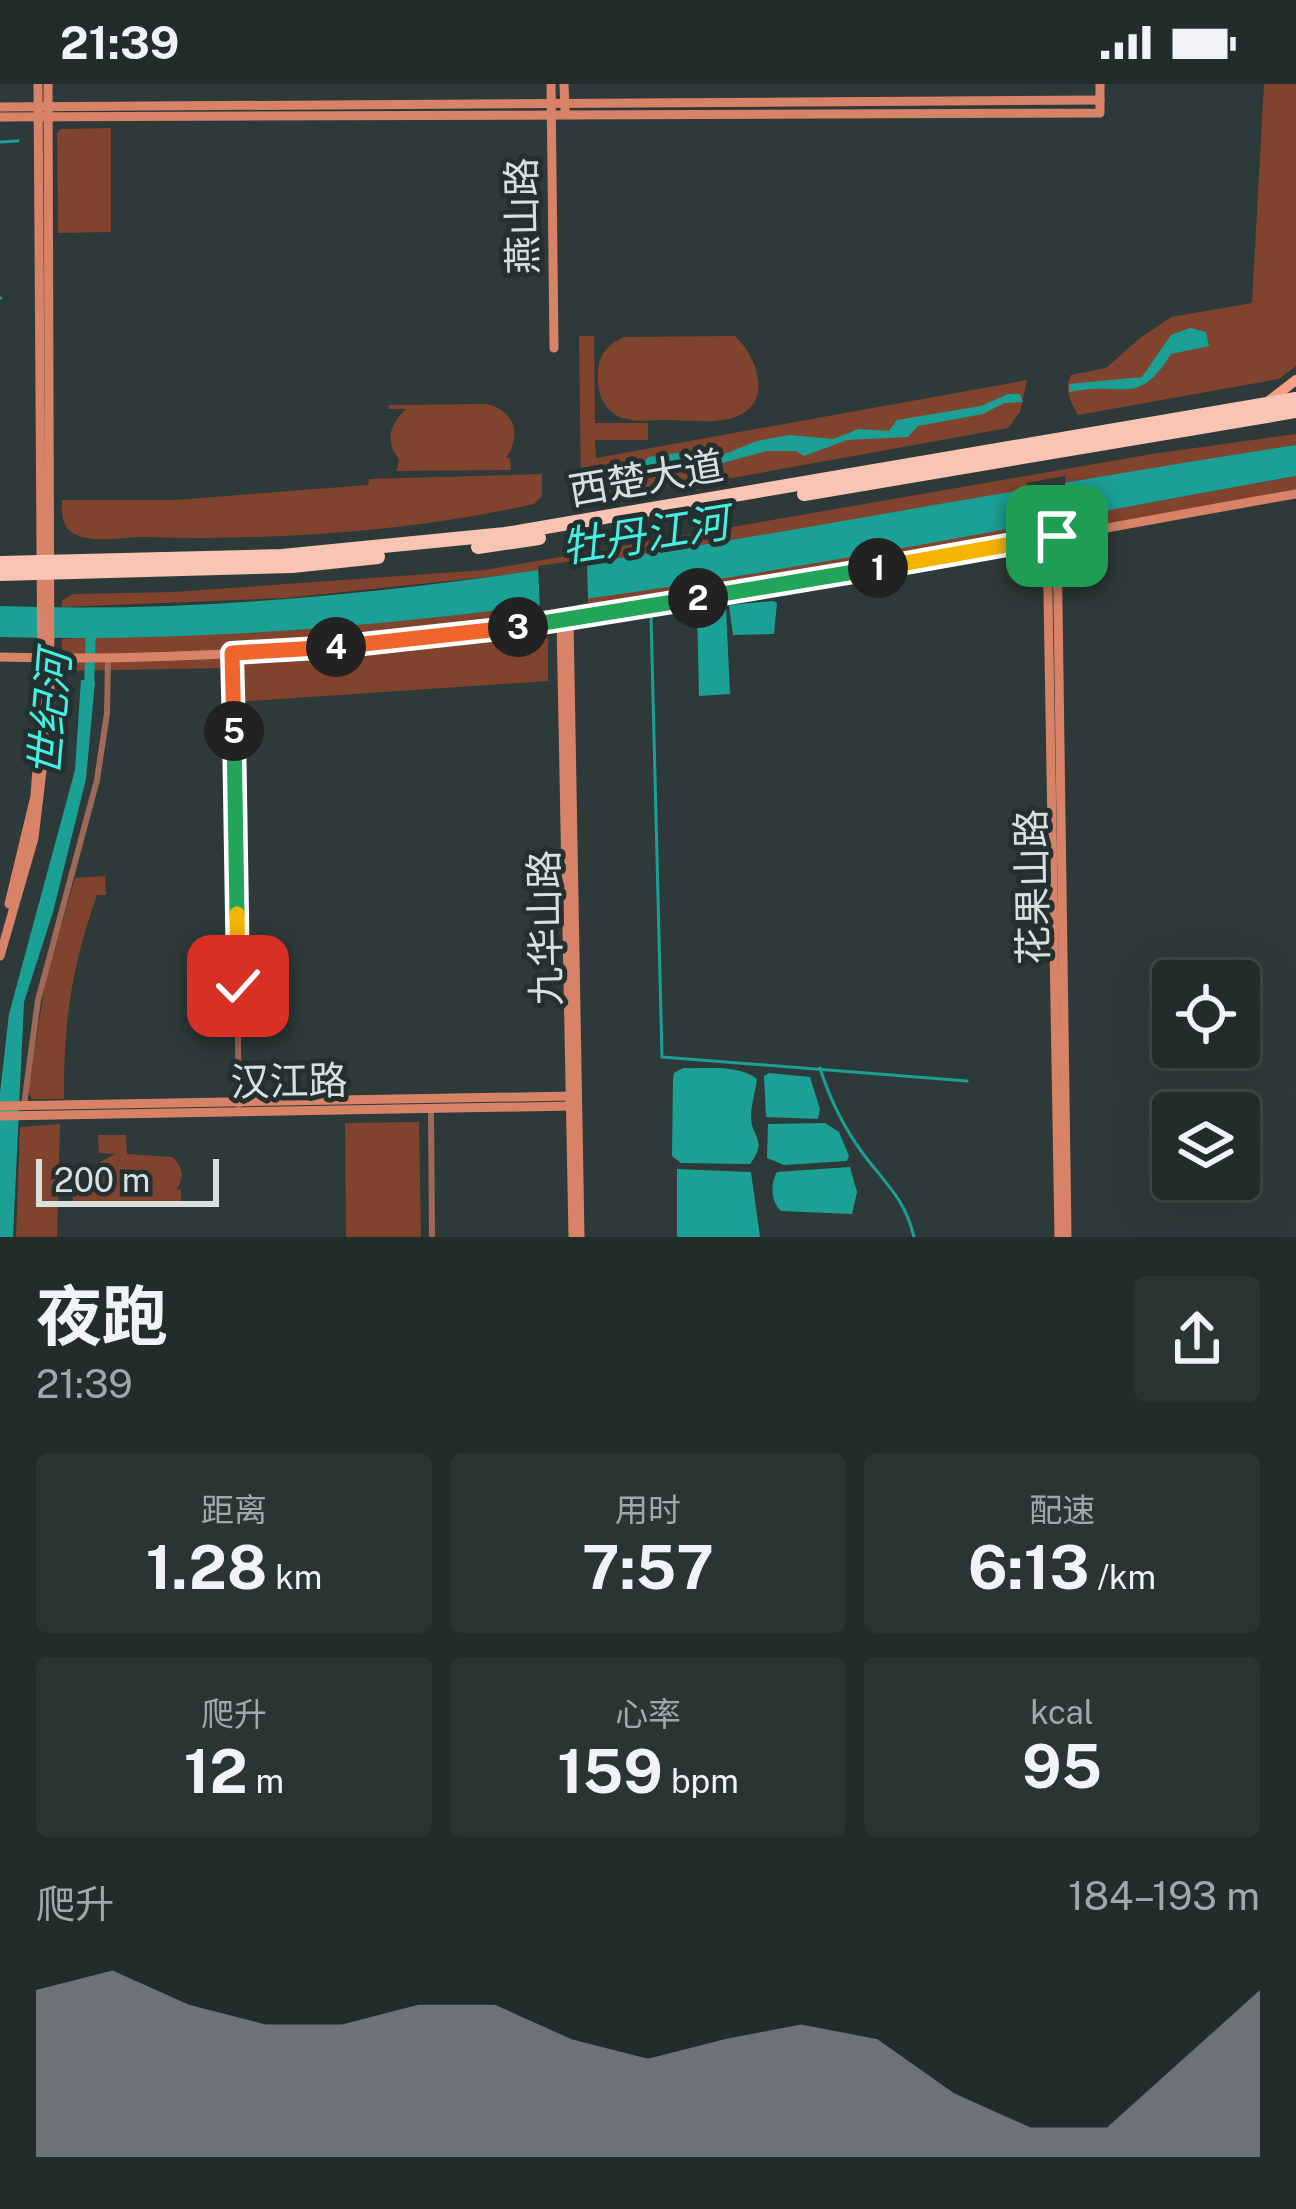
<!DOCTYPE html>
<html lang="zh">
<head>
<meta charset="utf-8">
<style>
  :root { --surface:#222c2b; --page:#2a3433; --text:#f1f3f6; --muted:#a2a7a9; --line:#3f4847; --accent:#8c9099 }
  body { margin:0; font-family:"Public Sans","Noto Sans SC",sans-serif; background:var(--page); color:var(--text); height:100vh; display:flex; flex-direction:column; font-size:45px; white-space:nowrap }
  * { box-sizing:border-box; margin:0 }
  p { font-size:39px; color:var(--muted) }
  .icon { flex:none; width:66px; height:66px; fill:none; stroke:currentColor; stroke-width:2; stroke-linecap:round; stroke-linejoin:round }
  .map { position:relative; height:1153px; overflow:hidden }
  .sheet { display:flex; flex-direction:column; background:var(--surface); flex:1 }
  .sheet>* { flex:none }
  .buttons { position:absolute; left:1152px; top:876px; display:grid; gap:24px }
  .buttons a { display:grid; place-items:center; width:108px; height:108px; border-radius:12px; background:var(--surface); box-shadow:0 12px 48px #0002,0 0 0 3px var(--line); font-size:60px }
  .scale { position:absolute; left:36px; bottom:30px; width:183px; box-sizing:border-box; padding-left:12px; border:6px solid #d9e0df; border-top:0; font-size:33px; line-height:42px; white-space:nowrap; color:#d9e0df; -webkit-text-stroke:9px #24302f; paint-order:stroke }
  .pin { position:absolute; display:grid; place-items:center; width:102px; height:102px; color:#fff; margin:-51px; border-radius:24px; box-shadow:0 6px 18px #0006 }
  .km { position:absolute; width:60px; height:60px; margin:-30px; border-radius:50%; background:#222; color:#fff; font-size:33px; line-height:60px; text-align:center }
  .round { display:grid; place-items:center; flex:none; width:126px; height:126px; border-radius:12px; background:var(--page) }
  .headline { display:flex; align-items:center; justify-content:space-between; height:204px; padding:0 36px }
  h1 { font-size:66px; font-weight:700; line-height:90px }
  .metrics { display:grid; grid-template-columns:repeat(3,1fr); gap:18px; height:204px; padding:12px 36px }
  .metrics div { display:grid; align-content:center; border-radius:12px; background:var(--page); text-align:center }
  .metrics b { font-size:60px; font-weight:700 }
  .metrics small { font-size:33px; font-weight:400 }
  .metrics p { font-size:33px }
  .chart { height:336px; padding:24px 36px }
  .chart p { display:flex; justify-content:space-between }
  .chart svg { width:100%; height:216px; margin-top:12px; fill:var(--accent); opacity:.7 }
  .status { display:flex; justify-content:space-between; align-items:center; height:84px; padding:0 60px; background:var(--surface); direction:ltr }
  .status svg { height:33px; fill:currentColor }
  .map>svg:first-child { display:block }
  .green { fill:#80432e }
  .water { fill:#1ba096 }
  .pier { fill:#2e3a39 }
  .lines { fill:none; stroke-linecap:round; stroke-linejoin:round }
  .stream { stroke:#1ba096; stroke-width:3 }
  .river { stroke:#1ba096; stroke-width:10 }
  .street { stroke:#9f6957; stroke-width:6 }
  .secondary { stroke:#d88367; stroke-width:9 }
  .primary { stroke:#f79f82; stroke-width:10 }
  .highway { stroke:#f9c4b2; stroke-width:14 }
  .split-1-casing { stroke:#fff; stroke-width:24 }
  .split-2-casing { stroke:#fff; stroke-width:24 }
  .split-3-casing { stroke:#fff; stroke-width:24 }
  .split-4-casing { stroke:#fff; stroke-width:24 }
  .split-5-casing { stroke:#fff; stroke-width:24 }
  .split-6-casing { stroke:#fff; stroke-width:24 }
  .split-7-casing { stroke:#fff; stroke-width:24 }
  .split-1 { stroke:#f5b400; stroke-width:15 }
  .split-2 { stroke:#22a559; stroke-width:15 }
  .split-3 { stroke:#22a559; stroke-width:15 }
  .split-4 { stroke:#f0652b; stroke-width:15 }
  .split-5 { stroke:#f0652b; stroke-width:15 }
  .split-6 { stroke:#22a559; stroke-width:15 }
  .split-7 { stroke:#f5b400; stroke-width:15 }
  .labels { text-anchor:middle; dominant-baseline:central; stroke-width:10; stroke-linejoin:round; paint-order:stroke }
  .street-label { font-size:39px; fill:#d9e0df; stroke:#24302f }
  .water-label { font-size:42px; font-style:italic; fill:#45efe1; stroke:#24302f }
</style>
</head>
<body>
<div class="status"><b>21:39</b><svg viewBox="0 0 49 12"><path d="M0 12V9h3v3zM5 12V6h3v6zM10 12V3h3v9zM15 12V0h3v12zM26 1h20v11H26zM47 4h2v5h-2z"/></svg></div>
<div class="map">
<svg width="1296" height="1153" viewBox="0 0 1296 1153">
  <rect width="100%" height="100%" fill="#2e3a39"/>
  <!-- green -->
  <g class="green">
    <path d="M1264 0H1296V282L1279 295 1078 331C1070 317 1064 307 1071 291L1106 284 1140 254 1171 233 1252 219Z"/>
    <polygon points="111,44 111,148 58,149 57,49 61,45"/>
    <polygon points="579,252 594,252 595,339 648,339 648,356 595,356 596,374 1027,296 1020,328 1008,344 726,395 586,411 581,406"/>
    <path d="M735 252C758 274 775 321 732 334 713 340 687 336 667 336 650 336 628 340 613 329 599 318 597 304 598 287 599 270 609 260 624 253Z"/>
    <path d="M487 320C515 327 522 351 506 374H510L511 386 397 387 399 375C384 357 390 340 406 325H389V321Z"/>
    <polygon points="1296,350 1296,361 572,484 287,514 62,523 62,516 74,510 173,508 485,486 1152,370"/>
    <path d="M542 390V412L534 420C409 448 273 457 146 453 125 452 92 461 73 449 61 442 62 429 62 416H175L368 401 369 395Z"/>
    <polygon points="1296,392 1296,408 1063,448 1063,434"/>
    <polygon points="1044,437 1044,451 578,532 577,515 750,489"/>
    <polygon points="540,520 541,546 548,555 548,597 237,618 237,579 266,572 228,574 228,584 62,587 62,555 359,539"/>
    <path d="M105 792 106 811H97C72 880 63 942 64 1015H32L28 1008 45 899 75 794Z"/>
    <polygon points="419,1038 421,1153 346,1153 345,1039"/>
    <polygon points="60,1040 57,1153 16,1153 20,1043"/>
    <path d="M98 1051H126L127 1070 172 1073C182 1082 186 1094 176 1105L181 1106V1117L73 1118 72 1106 100 1105V1078L115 1070 99 1069Z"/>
  </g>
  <!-- water -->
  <g class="water">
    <path d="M1190 244 1206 248 1209 262 1171 270C1137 325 1123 296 1069 308V300L1142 293 1171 251Z"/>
    <polygon points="1008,310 1020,310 1023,318 1004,319 983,330 918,342 908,353 847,356 804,372 796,367 767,367 719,380 669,378 640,394 606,392 615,382 638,388 648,373 677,369 717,373 757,357 789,351 833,355 859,345 889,347 897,336 981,322"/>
    <path d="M1296 361V392C869 468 436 565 0 553V522C270 532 538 489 803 444 967 415 1131 387 1296 361Z"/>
    <polygon points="773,517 777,519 774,550 733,551 729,521"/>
    <polygon points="721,520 726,524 730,610 699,612 697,525"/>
    <polygon points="81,596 95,597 86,695 53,828 24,918 13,1153 0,1153 0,1009 9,930 75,686"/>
    <path d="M683 984C706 985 739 980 757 995 756 1005 750 1027 751 1034 752 1054 768 1056 750 1080L681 1079 672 1072 673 995 674 989Z"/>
    <polygon points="769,989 810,993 820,1025 818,1035 766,1033 764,992"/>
    <polygon points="825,1039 839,1048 849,1072 847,1077 784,1081 767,1074 768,1040"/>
    <path d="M850 1083 857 1108 852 1130 781 1127C771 1118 770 1100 777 1088Z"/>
    <polygon points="677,1085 751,1088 760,1153 677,1153"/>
  </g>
  <!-- pier -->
  <g class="pier">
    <polygon points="1065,392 1067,439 1030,446 1027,399"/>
    <polygon points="587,475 588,519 540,526 538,482"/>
  </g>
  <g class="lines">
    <!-- stream -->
    <g class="stream">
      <polyline points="0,58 18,57"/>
      <polyline points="0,214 1,214"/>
      <polyline points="651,532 662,973 967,997"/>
      <path d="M820 984C830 1016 844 1044 864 1071 886 1100 905 1115 914 1153"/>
    </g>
    <!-- river -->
    <polyline class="river" points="89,606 91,541"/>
    <!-- street -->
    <g class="street">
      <polyline points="232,569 239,1021"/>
      <polyline points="24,1021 38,916 97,696 107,629 108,574"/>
      <polyline points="431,1024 432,1153"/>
    </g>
    <!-- secondary -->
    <g class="secondary">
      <polyline points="551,0 554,264"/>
      <polyline points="564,0 565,26"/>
      <polyline points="0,23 1100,16"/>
      <polyline points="0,33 1100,29 1100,0"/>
      <polyline points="1057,451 1067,1153"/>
      <polyline points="1047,453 1059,1153"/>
      <polyline points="569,534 580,1153"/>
      <polyline points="561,536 573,1153"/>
      <path d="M0 573C437 586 868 484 1296 410"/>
      <polyline points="9,820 35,712 42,616 38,0"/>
      <polyline points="0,872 34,754 50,619 48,0"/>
      <polyline points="0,1022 573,1012"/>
      <polyline points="0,1032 573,1022"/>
    </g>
    <!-- primary -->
    <polyline class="primary" points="1270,316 1296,296"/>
    <!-- highway -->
    <g class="highway">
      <polyline points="804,410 1296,327"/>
      <polyline points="478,463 539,454"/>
      <polyline points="0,479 282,472 505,450 1296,315"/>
      <polyline points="0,490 292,482 378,473"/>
    </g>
  </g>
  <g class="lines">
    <defs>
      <polyline id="split-1" points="878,484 1057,452"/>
      <polyline id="split-2" points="698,514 878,484"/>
      <polyline id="split-3" points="518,543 698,514"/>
      <polyline id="split-4" points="336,563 518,543"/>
      <polyline id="split-5" points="234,647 232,569 336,563"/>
      <polyline id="split-6" points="234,647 237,830"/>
      <polyline id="split-7" points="237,830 238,902"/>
    </defs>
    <!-- split-1 casing -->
    <use href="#split-1" class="split-1-casing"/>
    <!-- split-2 casing -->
    <use href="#split-2" class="split-2-casing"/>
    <!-- split-3 casing -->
    <use href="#split-3" class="split-3-casing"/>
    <!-- split-4 casing -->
    <use href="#split-4" class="split-4-casing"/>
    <!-- split-5 casing -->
    <use href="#split-5" class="split-5-casing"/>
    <!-- split-6 casing -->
    <use href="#split-6" class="split-6-casing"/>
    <!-- split-7 casing -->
    <use href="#split-7" class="split-7-casing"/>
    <!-- split-1 -->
    <use href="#split-1" class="split-1"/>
    <!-- split-2 -->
    <use href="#split-2" class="split-2"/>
    <!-- split-3 -->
    <use href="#split-3" class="split-3"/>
    <!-- split-4 -->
    <use href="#split-4" class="split-4"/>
    <!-- split-5 -->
    <use href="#split-5" class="split-5"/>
    <!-- split-6 -->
    <use href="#split-6" class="split-6"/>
    <!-- split-7 -->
    <use href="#split-7" class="split-7"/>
  </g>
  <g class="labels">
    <!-- street labels -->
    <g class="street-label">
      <text transform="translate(522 132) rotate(-91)">燕山路</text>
      <text transform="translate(646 394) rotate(-10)">西楚大道</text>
      <text transform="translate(1032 803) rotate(-91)">花果山路</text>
      <text transform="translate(545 844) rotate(-91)">九华山路</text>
      <text transform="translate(289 997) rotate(-1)">汉江路</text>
    </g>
    <!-- water labels -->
    <g class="water-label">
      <text transform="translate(645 450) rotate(-9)">牡丹江河</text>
      <text transform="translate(49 630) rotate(-85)">世纪河</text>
    </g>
  </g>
</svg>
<div class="buttons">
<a><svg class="icon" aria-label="locate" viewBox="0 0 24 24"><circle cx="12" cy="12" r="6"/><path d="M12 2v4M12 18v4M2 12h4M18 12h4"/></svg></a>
<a><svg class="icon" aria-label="layers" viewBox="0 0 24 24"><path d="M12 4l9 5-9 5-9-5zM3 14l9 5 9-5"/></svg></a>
</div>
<div class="scale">200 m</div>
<div class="pin" style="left:1057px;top:452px;background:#1e9e55"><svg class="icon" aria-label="arrive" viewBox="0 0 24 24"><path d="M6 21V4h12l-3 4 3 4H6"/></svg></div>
<div class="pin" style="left:238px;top:902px;background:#d93025"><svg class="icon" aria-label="check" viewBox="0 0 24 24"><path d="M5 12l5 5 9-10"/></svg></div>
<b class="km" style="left:878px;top:484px">1</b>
<b class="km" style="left:698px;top:514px">2</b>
<b class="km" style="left:518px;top:543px">3</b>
<b class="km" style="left:336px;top:563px">4</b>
<b class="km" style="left:234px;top:647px">5</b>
</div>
<section class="sheet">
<div class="headline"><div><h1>夜跑</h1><p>21:39</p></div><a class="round"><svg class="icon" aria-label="share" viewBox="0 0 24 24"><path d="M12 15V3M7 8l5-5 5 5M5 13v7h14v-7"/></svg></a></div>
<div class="metrics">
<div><p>距离</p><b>1.28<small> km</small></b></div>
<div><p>用时</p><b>7:57</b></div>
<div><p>配速</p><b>6:13<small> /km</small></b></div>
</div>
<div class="metrics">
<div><p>爬升</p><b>12<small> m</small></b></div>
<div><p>心率</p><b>159<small> bpm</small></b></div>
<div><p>kcal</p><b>95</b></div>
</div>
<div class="chart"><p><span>爬升</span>184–193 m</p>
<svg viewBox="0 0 160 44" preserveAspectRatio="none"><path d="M0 44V10L10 6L20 13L30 17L40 17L50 13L60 13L70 20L80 24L90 20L100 17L110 20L120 31L130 38L140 38L150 24L160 10V44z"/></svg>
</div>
</section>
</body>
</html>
